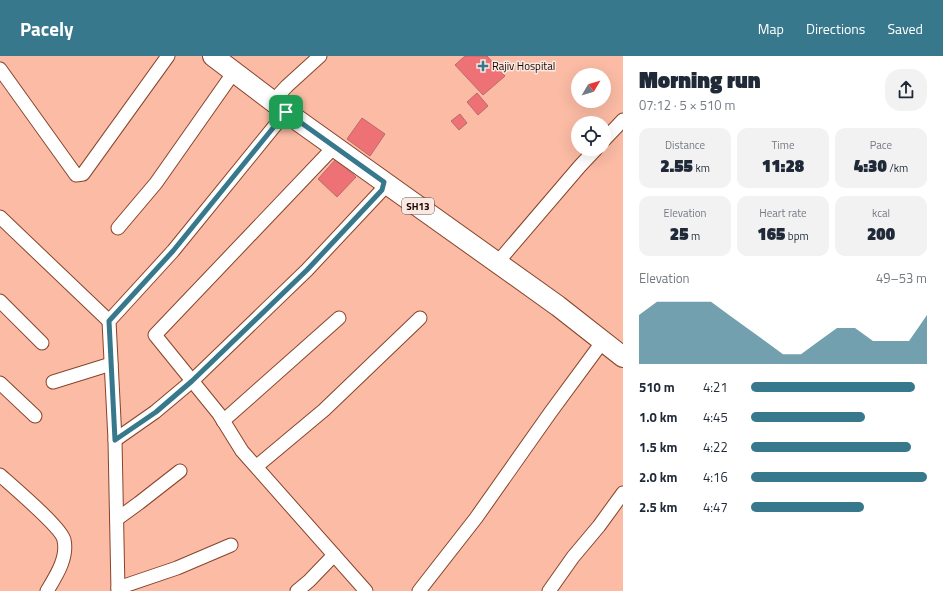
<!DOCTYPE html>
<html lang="en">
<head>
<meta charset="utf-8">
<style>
  :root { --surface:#fff; --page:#f2f2f3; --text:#1f2937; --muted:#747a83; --accent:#38788c }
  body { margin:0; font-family:"Titillium Web",sans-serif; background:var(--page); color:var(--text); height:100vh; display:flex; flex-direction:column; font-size:15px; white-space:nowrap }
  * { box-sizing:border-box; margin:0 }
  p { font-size:13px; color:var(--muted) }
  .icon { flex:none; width:22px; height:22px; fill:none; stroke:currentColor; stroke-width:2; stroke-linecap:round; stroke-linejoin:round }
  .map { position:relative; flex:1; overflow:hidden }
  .panel { display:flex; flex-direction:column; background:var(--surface); width:320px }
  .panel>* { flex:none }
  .needle { width:26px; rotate:52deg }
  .fabs { position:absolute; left:571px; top:12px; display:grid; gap:8px }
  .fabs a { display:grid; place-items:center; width:40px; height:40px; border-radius:50%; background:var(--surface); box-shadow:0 4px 16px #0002; font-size:20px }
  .pin { position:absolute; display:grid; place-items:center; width:34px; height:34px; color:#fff; margin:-17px; border-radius:8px; box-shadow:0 2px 6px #0006 }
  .round { display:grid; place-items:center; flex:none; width:42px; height:42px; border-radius:16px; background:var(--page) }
  .summary { display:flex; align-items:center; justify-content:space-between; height:68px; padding:0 16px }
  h1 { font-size:22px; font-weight:800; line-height:30px }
  .metrics { display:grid; grid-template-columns:repeat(3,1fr); gap:6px; height:68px; padding:4px 16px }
  .metrics div { display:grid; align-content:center; border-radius:10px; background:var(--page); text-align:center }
  .metrics b { font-size:17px; font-weight:800 }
  .metrics small { font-size:11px; font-weight:400 }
  .metrics p { font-size:11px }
  .chart { height:112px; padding:8px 16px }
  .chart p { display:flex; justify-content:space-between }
  .chart svg { width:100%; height:72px; margin-top:4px; fill:var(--accent); opacity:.7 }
  ul { padding:0 16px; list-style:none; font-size:13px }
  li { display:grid; grid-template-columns:64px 48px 1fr; align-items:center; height:30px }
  li i { height:10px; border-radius:5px; background:var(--accent) }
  header { display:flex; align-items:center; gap:24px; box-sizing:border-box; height:56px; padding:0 20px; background:var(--accent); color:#fff }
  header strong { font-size:19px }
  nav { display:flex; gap:22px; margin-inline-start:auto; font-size:14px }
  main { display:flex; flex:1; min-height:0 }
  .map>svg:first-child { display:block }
  .building { fill:#ee7275; stroke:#b96a6a }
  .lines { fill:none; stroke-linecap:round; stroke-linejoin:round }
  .street-casing { stroke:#88442b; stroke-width:15 }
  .primary-casing { stroke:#88442b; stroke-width:22 }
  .street { stroke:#fff; stroke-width:13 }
  .primary { stroke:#fff; stroke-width:20 }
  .route-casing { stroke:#fff; stroke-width:8 }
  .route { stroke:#38788c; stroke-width:5 }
  .poi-dot { fill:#38788c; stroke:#fae9e3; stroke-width:1.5 }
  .labels { text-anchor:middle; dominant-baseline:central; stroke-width:3; stroke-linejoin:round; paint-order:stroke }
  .shield { fill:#fae9e3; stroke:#614944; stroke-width:1 }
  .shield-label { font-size:10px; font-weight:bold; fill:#1f0500 }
  .poi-label { font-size:11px; fill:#1f0500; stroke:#fae9e3; text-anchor:start }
</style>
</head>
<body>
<header>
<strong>Pacely</strong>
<nav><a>Map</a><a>Directions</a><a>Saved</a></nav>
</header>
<main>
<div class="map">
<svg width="623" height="535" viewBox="0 0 623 535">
  <rect width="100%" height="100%" fill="#fbbba4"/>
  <!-- building -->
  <g class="building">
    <polygon points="465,0 487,0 505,20 483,39 455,9"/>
    <polygon points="477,37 488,50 478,59 467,46"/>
    <polygon points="460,58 467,67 459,74 451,65"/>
    <polygon points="362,62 385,78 370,100 347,83"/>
    <polygon points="336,103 356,121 337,141 318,123"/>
  </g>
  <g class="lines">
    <defs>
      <g id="street">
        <polyline points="0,13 76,119 83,118 168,0"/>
        <polyline points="273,45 287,30 320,0"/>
        <polyline points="604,84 623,64"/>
        <polyline points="334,91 155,279 219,358 242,395 366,535"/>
        <polyline points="0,161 109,265"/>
        <polyline points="118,172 156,127 234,16"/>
        <polyline points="497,207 580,110 596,93"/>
        <polyline points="0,245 42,287"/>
        <polyline points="53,326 111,308"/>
        <polyline points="0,327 35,360"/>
        <polyline points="223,365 339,262"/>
        <polyline points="115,384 155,356 192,325 307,214 382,134 383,126"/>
        <polyline points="257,410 324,354 420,262"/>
        <path d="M0 419C11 429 62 472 64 484 68 502 56 520 47 535"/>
        <polyline points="117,463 139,447 180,415"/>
        <polyline points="118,532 177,512 231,489"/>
        <polyline points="118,535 115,384 109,265 173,195 286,56"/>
        <polyline points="297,535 309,525 334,499"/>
        <polyline points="419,535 476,462 550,357 603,285"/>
        <polyline points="549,535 573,501 599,470 623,437"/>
      </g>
      <polyline id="primary" points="213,0 300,66 558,250 623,301"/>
    </defs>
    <!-- street casing -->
    <use href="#street" class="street-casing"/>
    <!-- primary casing -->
    <use href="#primary" class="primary-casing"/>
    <!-- street -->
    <use href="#street" class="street"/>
    <!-- primary -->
    <use href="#primary" class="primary"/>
  </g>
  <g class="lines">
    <defs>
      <polygon id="route" points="286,56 384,126 382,134 307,214 192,325 156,356 115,384 109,265 173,195"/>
    </defs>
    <!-- route casing -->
    <use href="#route" class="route-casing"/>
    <!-- route -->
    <use href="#route" class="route"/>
  </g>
  <!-- markers -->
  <path class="poi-dot" d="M481 4h4v4h4v4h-4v4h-4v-4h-4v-4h4z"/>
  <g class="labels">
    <!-- shield labels -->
    <rect class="shield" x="402" y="142" width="32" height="16" rx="3"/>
    <g class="shield-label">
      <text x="418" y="150">SH13</text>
    </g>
    <!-- poi labels -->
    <g class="poi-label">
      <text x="492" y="10">Rajiv Hospital</text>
    </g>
  </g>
</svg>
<div class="fabs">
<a><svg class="needle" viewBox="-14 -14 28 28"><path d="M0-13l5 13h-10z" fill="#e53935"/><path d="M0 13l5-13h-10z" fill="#747a83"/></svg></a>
<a><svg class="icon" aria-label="locate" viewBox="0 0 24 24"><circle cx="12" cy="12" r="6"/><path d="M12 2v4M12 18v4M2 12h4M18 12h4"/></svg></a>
</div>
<div class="pin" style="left:286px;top:56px;background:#1e9e55"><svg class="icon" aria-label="arrive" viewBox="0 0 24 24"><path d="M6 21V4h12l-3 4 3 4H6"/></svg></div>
</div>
<section class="panel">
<div class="summary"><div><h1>Morning run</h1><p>07:12 · 5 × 510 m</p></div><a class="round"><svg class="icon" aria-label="share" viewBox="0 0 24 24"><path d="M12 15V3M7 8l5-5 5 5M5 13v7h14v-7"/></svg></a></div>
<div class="metrics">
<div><p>Distance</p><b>2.55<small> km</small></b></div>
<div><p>Time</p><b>11:28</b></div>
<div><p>Pace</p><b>4:30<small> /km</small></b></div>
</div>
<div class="metrics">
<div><p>Elevation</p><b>25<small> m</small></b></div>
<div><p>Heart rate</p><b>165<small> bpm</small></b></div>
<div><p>kcal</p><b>200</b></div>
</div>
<div class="chart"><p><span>Elevation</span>49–53 m</p>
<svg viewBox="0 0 160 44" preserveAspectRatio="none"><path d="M0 44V14L10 6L20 6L30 6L40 6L50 14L60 22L70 30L80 38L90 38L100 30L110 22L120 22L130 30L140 30L150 30L160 14V44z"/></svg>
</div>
<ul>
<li><b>510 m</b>4:21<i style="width:93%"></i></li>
<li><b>1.0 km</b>4:45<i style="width:65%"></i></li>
<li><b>1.5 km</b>4:22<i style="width:91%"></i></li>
<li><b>2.0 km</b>4:16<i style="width:100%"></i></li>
<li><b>2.5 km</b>4:47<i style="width:64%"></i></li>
</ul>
</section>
</main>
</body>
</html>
